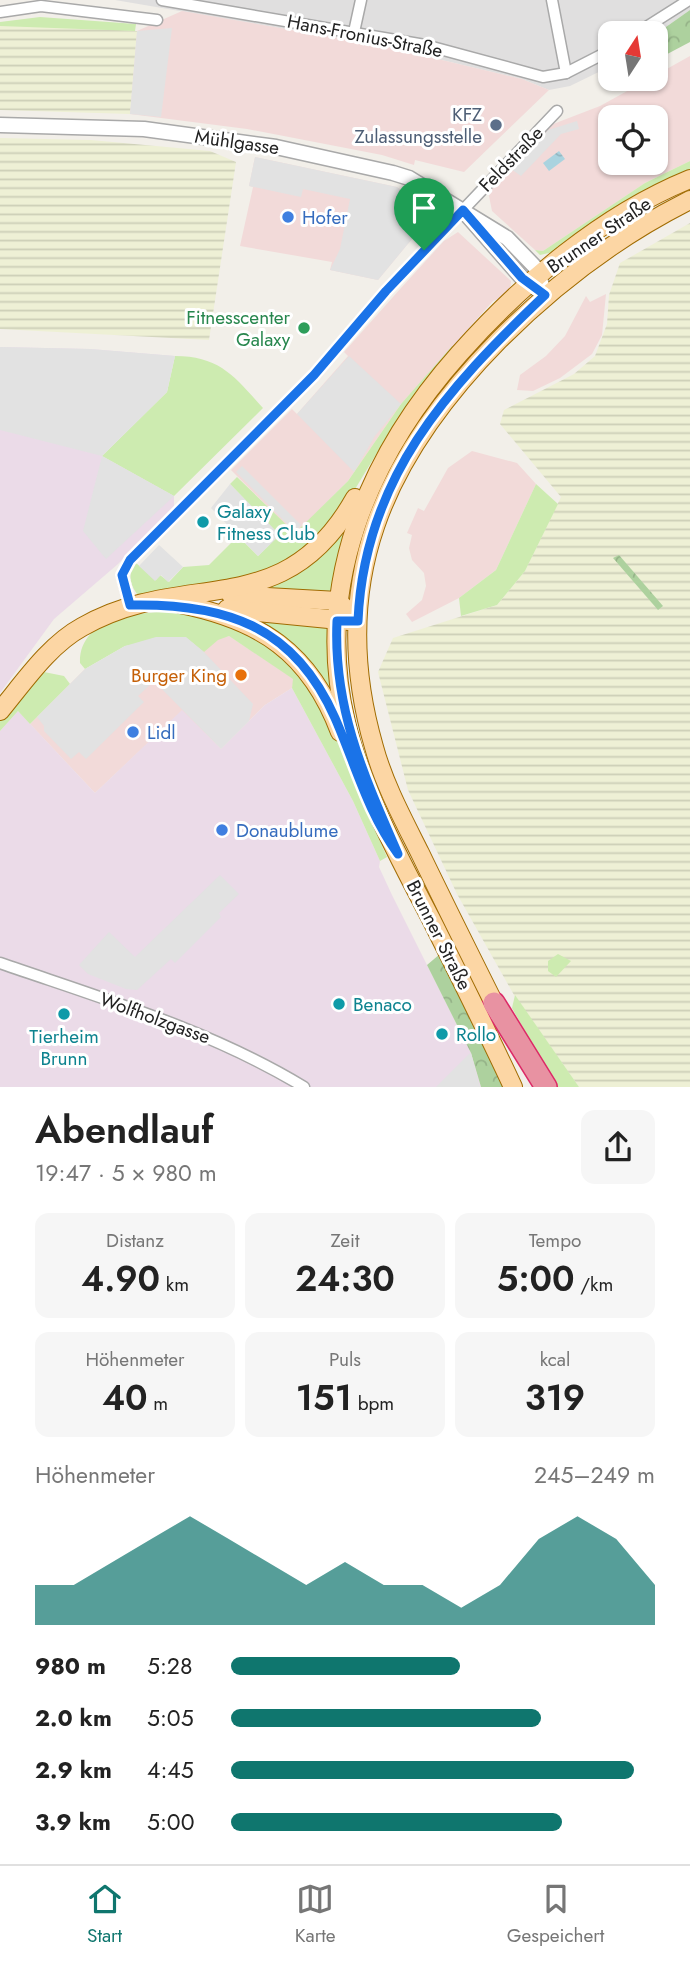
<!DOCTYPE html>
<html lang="de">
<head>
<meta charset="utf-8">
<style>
  :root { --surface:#fff; --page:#f6f6f6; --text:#222; --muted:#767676; --line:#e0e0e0; --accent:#0f766e }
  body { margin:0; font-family:Jost,sans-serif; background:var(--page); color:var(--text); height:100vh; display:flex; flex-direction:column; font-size:26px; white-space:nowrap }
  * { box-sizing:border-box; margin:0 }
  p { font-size:23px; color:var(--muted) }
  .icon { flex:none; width:38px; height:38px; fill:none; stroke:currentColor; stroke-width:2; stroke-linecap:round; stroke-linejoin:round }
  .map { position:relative; height:1087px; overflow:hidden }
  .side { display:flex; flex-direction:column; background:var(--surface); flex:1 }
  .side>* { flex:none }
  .needle { width:46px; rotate:12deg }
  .controls { position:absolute; left:598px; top:21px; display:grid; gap:14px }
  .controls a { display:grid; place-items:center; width:70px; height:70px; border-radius:14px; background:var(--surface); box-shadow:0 2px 5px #0004; font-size:35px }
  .pin { position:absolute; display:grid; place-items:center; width:60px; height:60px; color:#fff; margin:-72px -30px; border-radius:50% 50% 50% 0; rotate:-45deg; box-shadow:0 0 7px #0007 }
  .pin .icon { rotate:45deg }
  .round { display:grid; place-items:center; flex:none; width:74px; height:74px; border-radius:14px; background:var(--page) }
  .head { display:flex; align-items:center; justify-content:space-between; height:119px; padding:0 35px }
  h1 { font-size:38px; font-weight:600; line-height:52px }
  .metrics { display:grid; grid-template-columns:repeat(3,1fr); gap:10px; height:119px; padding:7px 35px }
  .metrics div { display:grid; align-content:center; border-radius:14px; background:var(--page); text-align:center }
  .metrics b { font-size:35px; font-weight:600 }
  .metrics small { font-size:19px; font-weight:400 }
  .metrics p { font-size:19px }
  .chart { height:196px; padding:14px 35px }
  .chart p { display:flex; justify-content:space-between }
  .chart svg { width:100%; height:126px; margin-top:7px; fill:var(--accent); opacity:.7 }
  ul { padding:0 35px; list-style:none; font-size:23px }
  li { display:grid; grid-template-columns:112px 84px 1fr; align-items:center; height:52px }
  li i { height:18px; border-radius:9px; background:var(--accent) }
  .dock { display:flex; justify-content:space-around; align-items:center; height:98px; border-top:2px solid var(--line); background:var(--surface); font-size:19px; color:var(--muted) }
  .dock a { display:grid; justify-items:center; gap:4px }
  .dock .on { color:var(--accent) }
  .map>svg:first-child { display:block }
  .residential { fill:#e0dfdf }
  .commercial { fill:#f2dad9; fill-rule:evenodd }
  .industrial { fill:#ebdbe8 }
  .farmland { fill:url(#farmland-rules) }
  .grass { fill:#cdebb0 }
  .forest { fill:url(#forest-crowns) }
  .parking { fill:#e2e2e2 }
  .water { fill:url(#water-ripples) }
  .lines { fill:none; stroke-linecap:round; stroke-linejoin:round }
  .minor-casing { stroke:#a9a9a9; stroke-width:13 }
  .tertiary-casing { stroke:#a9a9a9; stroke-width:17 }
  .primary-casing { stroke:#a06b00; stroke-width:20 }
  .motorway-casing { stroke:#dc2a67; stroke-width:24 }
  .minor { stroke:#fff; stroke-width:10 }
  .tertiary { stroke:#fff; stroke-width:14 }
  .primary { stroke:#fcd6a4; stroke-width:18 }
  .motorway { stroke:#e892a2; stroke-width:21 }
  .route-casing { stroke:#fff; stroke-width:14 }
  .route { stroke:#1a73e8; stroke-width:9 }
  .service-dot { fill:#5c6f8a; stroke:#fff; stroke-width:2.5 }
  .shop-dot { fill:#3f7fe0; stroke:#fff; stroke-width:2.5 }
  .leisure-dot { fill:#2e9e5b; stroke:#fff; stroke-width:2.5 }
  .culture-dot { fill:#0f9aa8; stroke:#fff; stroke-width:2.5 }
  .food-dot { fill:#e8710a; stroke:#fff; stroke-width:2.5 }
  .labels { text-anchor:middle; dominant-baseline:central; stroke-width:6; stroke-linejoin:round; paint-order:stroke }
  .street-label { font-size:19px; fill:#222; stroke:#fff }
  .service-label { font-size:19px; fill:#4e5e75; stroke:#fff; text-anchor:end }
  .shop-label { font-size:19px; fill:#366cbe; stroke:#fff; text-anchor:start }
  .leisure-label { font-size:19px; fill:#27864d; stroke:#fff; text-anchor:end }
  .culture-label { font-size:19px; fill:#0d838f; stroke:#fff; text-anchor:start }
  .food-label { font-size:19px; fill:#c56008; stroke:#fff; text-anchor:end }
</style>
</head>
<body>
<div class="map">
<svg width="690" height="1087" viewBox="0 0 690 1087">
  <defs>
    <pattern id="farmland-rules" width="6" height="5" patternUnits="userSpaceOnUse" patternTransform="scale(1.75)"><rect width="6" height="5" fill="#eef0d5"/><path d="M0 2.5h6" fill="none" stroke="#ccceb7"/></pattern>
    <pattern id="forest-crowns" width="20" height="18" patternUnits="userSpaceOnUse" patternTransform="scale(1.75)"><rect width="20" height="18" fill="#add19e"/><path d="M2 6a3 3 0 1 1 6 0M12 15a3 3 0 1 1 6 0" fill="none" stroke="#95b388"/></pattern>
    <pattern id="water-ripples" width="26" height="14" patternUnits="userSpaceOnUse" patternTransform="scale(1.75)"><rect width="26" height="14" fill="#aad3df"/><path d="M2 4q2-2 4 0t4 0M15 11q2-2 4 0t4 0" fill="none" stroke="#92b5bf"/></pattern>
  </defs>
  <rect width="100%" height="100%" fill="#f2efe9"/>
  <!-- residential -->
  <polygon class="residential" points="115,0 690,0 690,10 656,34 611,33 611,66 570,86 549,90 522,79 379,45"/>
  <!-- commercial -->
  <g class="commercial">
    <polygon points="182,11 379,45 522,79 549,90 464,172 415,160 414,165 382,155 247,129 130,114 137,31"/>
    <path d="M690 56V161L645 183 543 251 535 250 492 211 489 196 492 188 548 126 600 106 649 79H656V75ZM611 117H656V163H611Z"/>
    <polygon points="255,157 397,187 425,210 420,217 426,222 378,280 330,270 332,262 240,246 253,187 249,186"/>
    <polygon points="458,232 511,281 510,293 493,301 401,404 348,481 295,534 231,470 292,409 297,414 348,356 344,352 401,288 444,241"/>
    <polygon points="606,294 602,335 592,354 560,378 533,391 517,390 520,375 546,356 565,336 586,296 590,302"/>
    <polygon points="472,451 517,463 536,484 496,570 459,598 412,622 406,614 422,600 426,586 424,573 412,560 409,548 412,535 407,533 418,508 424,511 448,468"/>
    <polygon points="229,636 294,679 292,688 265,705 221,749 182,711 95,793 30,724 85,669"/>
  </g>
  <!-- industrial -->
  <g class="industrial">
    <polygon points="0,347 90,349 175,356 102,456 174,496 174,507 118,564 54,619 0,693"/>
    <polygon points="292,688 353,801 380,861 379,867 392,895 471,1053 481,1087 0,1087 0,731 18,711 95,793 182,710 221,749 265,705"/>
  </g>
  <!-- farmland -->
  <g class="farmland">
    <polygon points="30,25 137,31 130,114 0,110 0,26"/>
    <polygon points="0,138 91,140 210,151 236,162 209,340 0,329"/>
    <polygon points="690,223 690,1087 579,1087 514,995 457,894 408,790 378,672 393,638 497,605 525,571 561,497 500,424 504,410 574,374 595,356 607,324 609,295 620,263"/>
  </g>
  <!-- grass -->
  <g class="grass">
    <polygon points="40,17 136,24 135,31 0,26 0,22"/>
    <polygon points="690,161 690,169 632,198 553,252 540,255 535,250 543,251 645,183"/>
    <path d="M452 346 456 350 386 438 343 509 316 542 272 571 227 583 173 587 138 595C130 586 127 572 136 563L156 580 160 575 169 582 183 567 209 565 238 536 258 556 279 535 230 484 237 477 295 533 348 481 401 404Z"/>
    <path d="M175 356C220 356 235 377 263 408L174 496 102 456 167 392Z"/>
    <polygon points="536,484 558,504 525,571 497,605 461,616 459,598 496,570"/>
    <polygon points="347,525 332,594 252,588 311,561"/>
    <path d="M182 611C199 615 223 616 239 624 327 669 349 774 387 857L380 861 353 801 292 688 293 679 229 636 218 640 204 652 185 637 125 646 85 669 80 663C79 614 146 612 182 611Z"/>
    <polygon points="261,620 330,628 335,696 331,697 260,623"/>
    <polygon points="44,672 64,676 70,684 30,724 18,711 0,731 0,721"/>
    <polygon points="558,954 571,961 556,977 548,971 548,961"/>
    <polygon points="515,995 579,1087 556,1087 512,1008"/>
  </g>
  <!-- forest -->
  <g class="forest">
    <polygon points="690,10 690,42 656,60 656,34"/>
    <polygon points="619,555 663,606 658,610 613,558"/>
    <polygon points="440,954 459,988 503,1087 481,1087 471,1053 427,965"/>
  </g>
  <!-- parking -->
  <g class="parking">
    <polygon points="172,28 161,117 130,114 137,31"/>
    <polygon points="577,121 579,129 561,134 521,176 511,169 548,130"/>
    <polygon points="255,157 397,187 425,210 420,217 426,222 378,280 330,270 340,249 350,199 303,189 301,197 249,186"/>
    <polygon points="0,347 90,349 175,356 167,392 102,456 174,496 106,559 83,531 102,456 0,430"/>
    <polygon points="349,356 401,404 375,436 354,472 297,414"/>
    <polygon points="242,466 301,525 295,532 236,472"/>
    <polygon points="230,484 280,535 258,556 211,508"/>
    <polygon points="159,545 183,567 168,582 161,575 155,581 139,566"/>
    <polygon points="156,637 186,637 204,652 253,704 249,721 221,749 154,681 138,696 144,702 86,759 79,752 71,759 44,731 44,726 37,717 85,669 125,646"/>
    <polygon points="220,875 239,894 219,913 221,917 175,963 171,959 137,990 126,989 88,974 79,965 109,932 135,957"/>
    <polygon points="471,1053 480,1087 436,1087 469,1054"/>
  </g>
  <!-- water -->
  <polygon class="water" points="559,151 565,159 549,171 543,163"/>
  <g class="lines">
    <defs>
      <g id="minor">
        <polyline points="162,0 425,45 543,77 566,73 611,50"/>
        <polyline points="552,0 566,73"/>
        <polyline points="0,12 41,6 157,20"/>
        <polyline points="354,32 361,0"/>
        <polyline points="637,33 689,0"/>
        <polyline points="130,605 122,575 130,560 314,375 386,291 557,111"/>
        <path d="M0 963C104 999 210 1030 304 1087"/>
      </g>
      <g id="tertiary">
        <polyline points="0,125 144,129 276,147 393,173 409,178 507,238 537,269 545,295"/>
        <polyline points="466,214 522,278 535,288"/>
      </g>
      <g id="primary">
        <polyline points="231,595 338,601 346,609"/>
        <path d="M180 604C260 620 310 652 340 732"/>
        <polyline points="227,609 349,621"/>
        <path d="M0 711C24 682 49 645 82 627 187 567 283 626 355 498"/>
        <path d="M500 1015C473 961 446 907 420 853 403 819 384 784 374 747 326 582 384 457 499 340 555 284 618 236 690 200"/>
        <path d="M513 1087C487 1031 459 975 431 919 399 857 362 791 346 722 313 585 369 455 459 354 522 283 602 215 690 179"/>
      </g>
      <polyline id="motorway" points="494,1003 546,1087"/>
    </defs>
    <!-- minor casing -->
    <use href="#minor" class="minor-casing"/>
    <!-- tertiary casing -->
    <use href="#tertiary" class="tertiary-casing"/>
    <!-- primary casing -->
    <use href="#primary" class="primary-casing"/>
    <!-- motorway casing -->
    <use href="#motorway" class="motorway-casing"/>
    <!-- minor -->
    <use href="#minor" class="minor"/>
    <!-- tertiary -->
    <use href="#tertiary" class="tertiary"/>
    <!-- primary -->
    <use href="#primary" class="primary"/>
    <!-- motorway -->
    <use href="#motorway" class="motorway"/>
  </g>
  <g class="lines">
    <defs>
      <path id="route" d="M463 210 522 278 545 295C447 388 364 479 358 621H337C333 708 364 776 398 854 367 811 356 766 335 718 294 625 224 603 130 605L122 575 130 560 314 375 386 291Z"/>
    </defs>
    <!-- route casing -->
    <use href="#route" class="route-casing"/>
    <!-- route -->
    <use href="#route" class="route"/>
  </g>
  <!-- markers -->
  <circle class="service-dot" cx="496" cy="125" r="7"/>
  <g class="shop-dot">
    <circle cx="288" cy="217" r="7"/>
    <circle cx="133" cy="732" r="7"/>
    <circle cx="222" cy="830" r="7"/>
  </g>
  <circle class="leisure-dot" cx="304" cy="328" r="7"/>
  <g class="culture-dot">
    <circle cx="203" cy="522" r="7"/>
    <circle cx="339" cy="1004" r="7"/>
    <circle cx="64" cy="1014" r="7"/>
    <circle cx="442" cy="1034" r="7"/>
  </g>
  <circle class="food-dot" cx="241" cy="675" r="7"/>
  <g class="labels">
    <!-- street labels -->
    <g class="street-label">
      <text transform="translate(365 36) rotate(11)">Hans-Fronius-Straße</text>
      <text transform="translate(237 142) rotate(8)">Mühlgasse</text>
      <text transform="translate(511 159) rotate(-46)">Feldstraße</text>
      <text transform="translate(599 235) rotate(-34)">Brunner Straße</text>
      <text transform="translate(439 935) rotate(63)">Brunner Straße</text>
      <text transform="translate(155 1018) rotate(20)">Wolfholzgasse</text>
    </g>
    <!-- service labels -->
    <g class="service-label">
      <text x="482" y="114">KFZ<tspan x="482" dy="22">Zulassungsstelle</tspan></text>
    </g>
    <!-- shop labels -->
    <g class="shop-label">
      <text x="302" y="217">Hofer</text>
      <text x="147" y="732">Lidl</text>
      <text x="236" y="830">Donaublume</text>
    </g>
    <!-- leisure labels -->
    <g class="leisure-label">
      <text x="290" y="317">Fitnesscenter<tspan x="290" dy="22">Galaxy</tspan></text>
    </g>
    <!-- culture labels -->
    <g class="culture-label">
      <text x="217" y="511">Galaxy<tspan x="217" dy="22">Fitness Club</tspan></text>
      <text x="353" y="1004">Benaco</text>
      <text x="456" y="1034">Rollo</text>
      <text x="64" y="1036" text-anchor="middle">Tierheim<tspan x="64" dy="22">Brunn</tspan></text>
    </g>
    <!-- food labels -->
    <g class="food-label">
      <text x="227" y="675">Burger King</text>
    </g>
  </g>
</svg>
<div class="controls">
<a><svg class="needle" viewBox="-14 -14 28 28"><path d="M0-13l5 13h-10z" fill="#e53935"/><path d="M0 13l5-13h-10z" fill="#767676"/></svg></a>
<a><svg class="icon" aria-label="locate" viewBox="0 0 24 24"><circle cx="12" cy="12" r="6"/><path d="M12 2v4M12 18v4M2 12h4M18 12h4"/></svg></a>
</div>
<div class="pin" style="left:424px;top:250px;background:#1e9e55"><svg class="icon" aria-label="arrive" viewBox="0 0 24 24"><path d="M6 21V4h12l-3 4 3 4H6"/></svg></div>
</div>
<section class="side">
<div class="head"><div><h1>Abendlauf</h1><p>19:47 · 5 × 980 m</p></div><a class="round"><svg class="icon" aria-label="share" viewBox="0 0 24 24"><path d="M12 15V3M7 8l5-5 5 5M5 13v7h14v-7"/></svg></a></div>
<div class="metrics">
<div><p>Distanz</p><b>4.90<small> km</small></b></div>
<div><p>Zeit</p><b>24:30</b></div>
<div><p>Tempo</p><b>5:00<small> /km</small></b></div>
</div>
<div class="metrics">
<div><p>Höhenmeter</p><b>40<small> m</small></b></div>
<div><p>Puls</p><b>151<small> bpm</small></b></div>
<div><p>kcal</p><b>319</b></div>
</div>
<div class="chart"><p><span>Höhenmeter</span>245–249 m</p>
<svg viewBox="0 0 160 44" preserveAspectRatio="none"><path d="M0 44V30L10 30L20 22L30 14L40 6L50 14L60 22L70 30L80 22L90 30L100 30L110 38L120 30L130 14L140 6L150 14L160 30V44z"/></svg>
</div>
<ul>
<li><b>980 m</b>5:28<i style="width:54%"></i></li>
<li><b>2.0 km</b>5:05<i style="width:73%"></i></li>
<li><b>2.9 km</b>4:45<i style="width:95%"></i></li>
<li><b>3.9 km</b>5:00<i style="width:78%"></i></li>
</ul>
</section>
<nav class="dock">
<a class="on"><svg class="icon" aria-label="home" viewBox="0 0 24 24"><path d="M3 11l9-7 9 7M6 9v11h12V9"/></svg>Start</a>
<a><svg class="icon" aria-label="map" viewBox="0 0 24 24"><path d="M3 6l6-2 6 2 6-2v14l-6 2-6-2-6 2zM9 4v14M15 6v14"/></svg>Karte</a>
<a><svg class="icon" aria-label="saved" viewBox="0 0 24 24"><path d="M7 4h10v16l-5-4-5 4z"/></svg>Gespeichert</a>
</nav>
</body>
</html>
